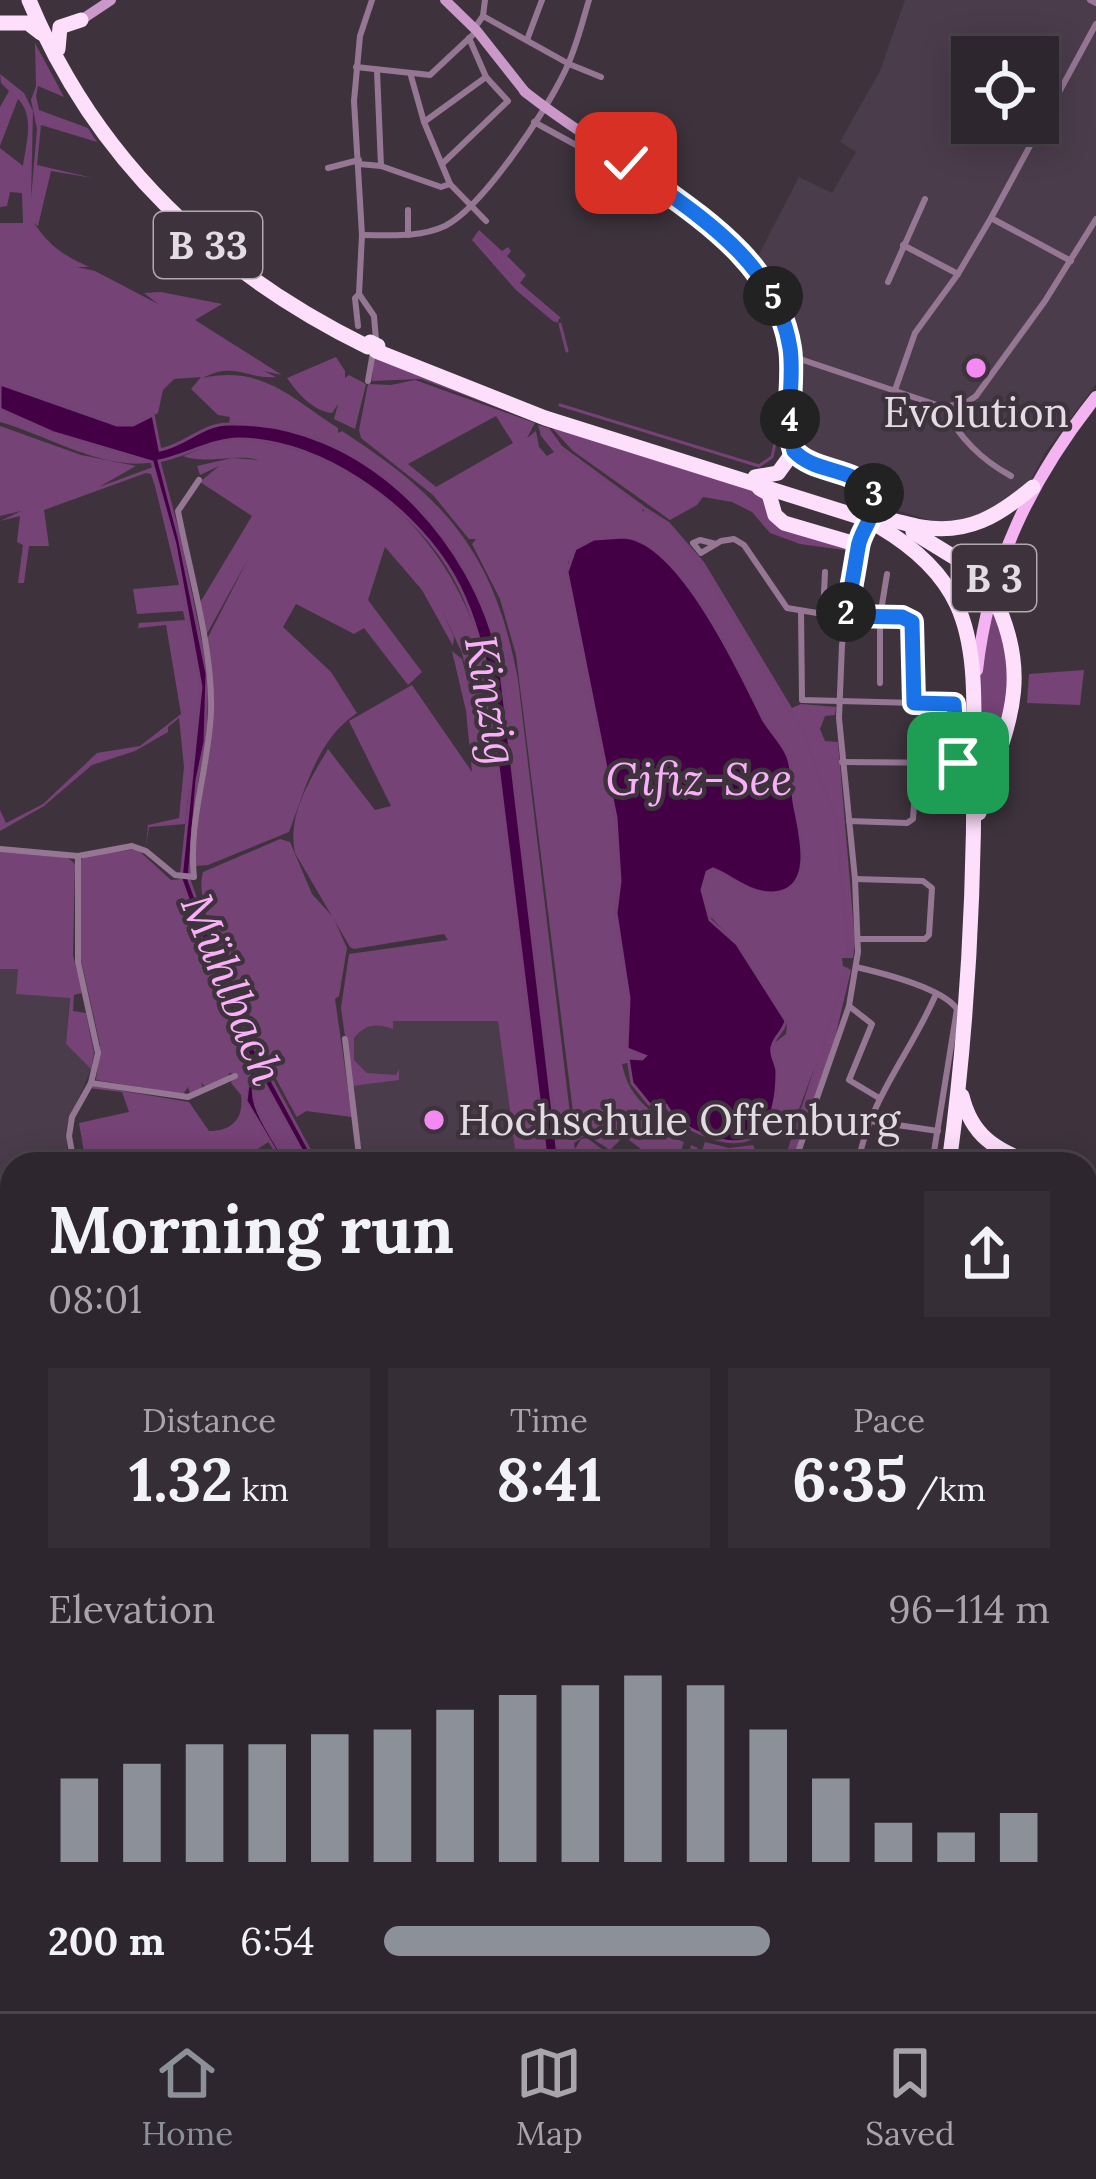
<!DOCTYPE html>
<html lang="en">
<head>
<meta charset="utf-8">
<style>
  :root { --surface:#2e262e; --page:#362e36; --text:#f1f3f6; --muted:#a7a5aa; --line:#49434a; --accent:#8c9099 }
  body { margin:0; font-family:Lora,serif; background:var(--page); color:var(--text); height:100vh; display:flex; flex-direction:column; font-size:45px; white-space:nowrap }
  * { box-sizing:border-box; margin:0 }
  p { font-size:39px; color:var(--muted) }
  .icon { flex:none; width:66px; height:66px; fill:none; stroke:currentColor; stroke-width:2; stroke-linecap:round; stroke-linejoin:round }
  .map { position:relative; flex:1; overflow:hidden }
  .side { position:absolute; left:0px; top:1152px; width:1098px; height:861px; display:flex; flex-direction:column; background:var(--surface); border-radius:36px 36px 0 0; box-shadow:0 6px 30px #0003,0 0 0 3px var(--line) }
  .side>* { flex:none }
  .controls { position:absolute; left:951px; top:36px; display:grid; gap:24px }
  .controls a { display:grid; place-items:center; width:108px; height:108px; border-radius:0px; background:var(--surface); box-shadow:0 6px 30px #0003,0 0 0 3px var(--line); font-size:60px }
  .pin { position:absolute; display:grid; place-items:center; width:102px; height:102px; color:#fff; margin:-51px; border-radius:24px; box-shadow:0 6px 18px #0006 }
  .km { position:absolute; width:60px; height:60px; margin:-30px; border-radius:50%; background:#222; color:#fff; font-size:33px; line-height:60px; text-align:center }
  .round { display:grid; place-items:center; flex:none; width:126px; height:126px; border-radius:0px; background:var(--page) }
  .summary { display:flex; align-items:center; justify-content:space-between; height:204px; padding:0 48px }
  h1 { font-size:66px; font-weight:800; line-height:90px }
  .stats { display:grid; grid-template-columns:repeat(3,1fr); gap:18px; height:204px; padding:12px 48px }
  .stats div { display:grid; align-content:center; border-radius:0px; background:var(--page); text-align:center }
  .stats b { font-size:60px; font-weight:800 }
  .stats small { font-size:33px; font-weight:400 }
  .stats p { font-size:33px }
  .chart { height:336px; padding:24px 48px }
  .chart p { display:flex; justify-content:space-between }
  .chart svg { width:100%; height:216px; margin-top:12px; stroke:var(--accent); stroke-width:6 }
  ul { padding:0 48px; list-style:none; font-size:39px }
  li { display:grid; grid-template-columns:192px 144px 1fr; align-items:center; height:90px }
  li i { height:30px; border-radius:15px; background:var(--accent) }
  .tab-bar { display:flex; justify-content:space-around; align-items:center; height:168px; border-top:3px solid var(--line); background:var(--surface); font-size:33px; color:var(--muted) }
  .tab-bar a { display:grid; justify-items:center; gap:6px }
  .tab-bar .on { color:var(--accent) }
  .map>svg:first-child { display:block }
  .built { fill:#4b3c4b; fill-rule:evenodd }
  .green { fill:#754375; fill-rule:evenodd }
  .water { fill:#440045; stroke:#744274; stroke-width:3 }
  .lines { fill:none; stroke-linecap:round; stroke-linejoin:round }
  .stream { stroke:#744274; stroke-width:3 }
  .street { stroke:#957794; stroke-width:6 }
  .secondary { stroke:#ca99c9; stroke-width:10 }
  .primary { stroke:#f3b4f1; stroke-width:12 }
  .highway { stroke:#fddffc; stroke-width:15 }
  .rail-casing { stroke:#978e96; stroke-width:8 }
  .rail { stroke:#3e333d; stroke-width:3; stroke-dasharray:9; stroke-linecap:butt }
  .secondary-bridge { stroke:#ca99c9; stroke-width:10 }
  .highway-bridge { stroke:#fddffc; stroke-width:15 }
  .route-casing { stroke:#fff; stroke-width:24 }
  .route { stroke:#1a73e8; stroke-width:15 }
  .poi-dot { fill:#f28af2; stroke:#3e333d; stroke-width:4.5 }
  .labels { text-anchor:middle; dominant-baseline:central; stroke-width:9; stroke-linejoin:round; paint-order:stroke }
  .shield { fill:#3e333d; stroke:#b2a9b0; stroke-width:3 }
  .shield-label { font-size:39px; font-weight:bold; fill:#e3dce2 }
  .poi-label { font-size:42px; fill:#e3dce2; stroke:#3e333d }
  .water-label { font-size:45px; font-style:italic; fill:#f9b0f8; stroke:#3e333d }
</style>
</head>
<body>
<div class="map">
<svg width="1096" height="2011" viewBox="0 0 1096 2011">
  <rect width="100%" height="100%" fill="#3e333d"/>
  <!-- built -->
  <g class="built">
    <path d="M905 0H1096V384L1044 454 1030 482 981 519 946 525 880 505 874 478 809 455 800 445 797 430 802 351 772 285 755 262 799 177 832 193 856 152 840 142 880 71ZM972 57H1038V123H972Z"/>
    <polygon points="17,959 72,963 66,1044 91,1069 68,1122 65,1134 70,1164 12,1164 12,1210 0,1204 0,969 16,969"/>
    <polygon points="392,1021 498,1021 517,1164 363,1164 345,1037 362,1025"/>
    <polygon points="0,1239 2,1246 12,1246 12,1395 0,1397"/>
    <polygon points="487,2001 606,2001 606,2011 488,2011"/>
    <polygon points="691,2001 843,2001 845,2011 691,2011"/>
    <polygon points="874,2001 1029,2001 1038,2011 870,2011"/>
  </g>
  <!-- green -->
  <g class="green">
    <path d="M35 43 64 97 38 86 36 96 39 110 88 128 97 142 41 125 37 165 93 178 51 171 38 226 34 223C49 246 65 256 89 267H77L95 271 158 304 144 293 161 292 222 304 195 320 282 375 264 371 276 377C248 380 235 361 203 378 262 365 291 398 338 428V433L342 431C447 499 495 554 518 680L571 1122 574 1120 516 655 500 599 472 544 476 539H469L433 495 361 438 359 430 368 384 391 385 415 380 535 423 527 438 536 431 539 447 547 456 554 452 541 436 538 425 549 428 562 446 644 506 642 512 647 508 669 522 704 562 792 708 801 704 836 707 835 715 825 716 820 729 825 741 838 742 855 941 853 958H842L843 966 851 970 835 1038 793 1161 785 1158 815 1066 791 1131 768 1124 772 1112 773 1044 786 1034 787 1023C773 998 757 974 741 950 724 923 683 910 710 870L719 871 728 878 802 846 786 751 763 719 711 618 663 557 618 540 593 539 568 562 616 818 620 881 616 913 629 998 627 1048 645 1056 642 1059 628 1058V1063L622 1064C628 1095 647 1109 671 1126L669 1136 684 1142 680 1154 689 1156 691 1145 698 1148 695 1164H660L624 1136 610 1150 582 1132 584 1136 574 1143 575 1149 581 1139 587 1138 622 1164H559L500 664C473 529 366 435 229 424L230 417 218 415 191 389 201 377 174 379 163 390 158 413 133 425H117L0 384V223H23L22 193 10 192 7 206 0 207V148L23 166C26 143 35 116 18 99L0 146V107L9 91 1 83 0 74 24 93 33 111 31 199 37 129 31 100 36 86ZM496 416 513 443 436 487 408 464Z"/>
    <polygon points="479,230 502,251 508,247 511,251 507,256 526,275 520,283 561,318 554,322 516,290 472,240"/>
    <polygon points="374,356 758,488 771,514 851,551 800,544 770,533 752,512 732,502 703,497 697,505 670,520 573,451 552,428 421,379 372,381"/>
    <path d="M336 357 345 371V378L349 375 366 384 355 429 334 419 338 404 332 413C313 411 298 394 287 378Z"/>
    <path d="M0 409 54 433 153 462C106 472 44 434 0 422Z"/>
    <polygon points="0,426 81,455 136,466 99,487 153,467 175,544 201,687 185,824 149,827 146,846 148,825 179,818 184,767 179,718 168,727 168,732 135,751 92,765 44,806 0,831 0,810 6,823 43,804 97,753 140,746 181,714 166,625 138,628 139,623 185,620 183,611 137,614 133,589 179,585 155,486 151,474 146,473 44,510 49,546 29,546 24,583 18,583 23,545 17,542 20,516 0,521 21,511 0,516"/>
    <path d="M240 439C364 449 454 544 485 660L547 1164H517L498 1021H393V1029C377 1023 365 1024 354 1038V1060L367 1073 396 1075 399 1069V1080L352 1086 341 1008 349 954 448 940 444 934 354 949 350 947 295 853C287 815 310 780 328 749L375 810 391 806 349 721 412 685 472 772 466 711 452 651 462 659 470 691 462 653 440 606 454 637 453 646 422 590 385 547 368 600 422 672 408 685 364 628 354 634 296 604 283 627 331 672 357 713C317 739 305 790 289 832L208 865 196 866C190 790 226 718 205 643L248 559 204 639 198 606 252 516 200 482 219 466 200 475 197 466 232 458 259 460C233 453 207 465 183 456L223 440Z"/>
    <path d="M992 604 1011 651 1000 737H983C969 697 984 644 992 604Z"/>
    <polygon points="1084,670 1080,705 1027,703 1029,674"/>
    <path d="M280 839 290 842 312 894 333 917 347 948 339 996 335 999 352 1117 306 1111 297 1117C272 1073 189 917 203 872Z"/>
    <path d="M137 849 171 880 181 879 222 996 251 1061 246 1101 270 1141 240 1160 242 1164H86L79 1123 129 1112 122 1092 89 1088 93 1086 189 1102 209 1131C232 1131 244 1119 241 1095L231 1083 235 1074 229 1073 228 1078 205 1087 201 1082 203 1089 190 1094 188 1087 183 1094 96 1080 100 1045 78 946 80 861 85 856Z"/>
    <polygon points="0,851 67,857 75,864 73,955 82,993 74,995 73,1011 86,1013 94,1053 91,1069 66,1044 70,998 16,994 18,969 0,969"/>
    <path d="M257 1070 309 1164H289C273 1135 242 1105 257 1070Z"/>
    <polygon points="705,1142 729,1148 753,1145 757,1154 753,1164 697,1164"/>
  </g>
  <!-- water -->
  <g class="water">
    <path d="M0 384 117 425H133L153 415 160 450C186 445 202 424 229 424 364 421 475 539 500 664L559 1164H547L485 660C476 626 466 594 447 565 405 500 318 440 239 439 212 439 185 456 159 461L179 537 207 674 205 742 197 780 189 880 243 1027 317 1164H309L258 1071C243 1100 267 1127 281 1153L278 1155 246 1101 251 1061 222 996 181 879 201 687 175 544 152 462 54 433 0 409Z"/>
    <path d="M623 537C679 539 741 674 763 719 770 732 783 743 788 757 793 771 792 788 794 802 798 827 816 883 780 892 754 898 734 877 713 869L707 872 702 890 710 920 737 944 786 1021C783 1032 776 1035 773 1044 769 1054 776 1062 777 1071 777 1111 767 1153 716 1139 695 1133 675 1122 666 1105L649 1104 632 1083 628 1058 642 1059 645 1056 627 1049 629 998 616 913 620 881 616 818 567 572 575 549 594 539Z"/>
  </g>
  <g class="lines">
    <!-- stream -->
    <g class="stream">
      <path d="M477 235C503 266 523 294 557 321"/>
      <polyline points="560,324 567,351"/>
      <polyline points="560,405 759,466 772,457 780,421"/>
      <polyline points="549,434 552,443 661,520 684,543 706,572 803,732 836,821 849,956"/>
      <polyline points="788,1159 847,969"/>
      <polyline points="0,1233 12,1237"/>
      <polyline points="684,2001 685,2011"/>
    </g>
    <!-- street -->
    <g class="street">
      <polyline points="1090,0 1096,3"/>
      <polyline points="483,16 569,64 601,77"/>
      <polyline points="474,29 483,16 485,0"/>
      <polyline points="527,40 542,0"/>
      <polyline points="356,67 430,75 477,31"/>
      <polyline points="377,71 381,166"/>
      <polyline points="411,76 424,122 450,184 486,221"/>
      <polyline points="424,122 486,77"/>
      <polyline points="534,122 576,145"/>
      <polyline points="359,164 381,166 441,187 450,184"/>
      <polyline points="442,164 508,101 486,77 469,38"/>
      <polyline points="328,168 359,160"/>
      <polyline points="991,218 1071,261"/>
      <path d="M362 235C390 235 419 238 445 226 483 207 546 111 565 71 576 49 582 23 589 0"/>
      <polyline points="408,235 408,210"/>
      <polyline points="903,245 958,274"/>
      <polyline points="888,282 925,199"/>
      <polyline points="359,294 374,316 376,340"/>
      <polyline points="358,326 355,298 359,294 362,235 354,101 360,36 372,0"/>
      <polyline points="791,356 943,407 966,403 976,396 1045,301 1096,219"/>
      <polyline points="368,381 373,352"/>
      <polyline points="895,390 915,333 958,274 991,218 1096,24"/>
      <path d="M943 407C960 438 980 459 1011 476"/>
      <polyline points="716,544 700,540 693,543 701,553 721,541 734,539 744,545 787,608 823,614 902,617 912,622 914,703"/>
      <polyline points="801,611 802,700 954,704 955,710 959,763 842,762"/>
      <polyline points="823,614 825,572"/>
      <polyline points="880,683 880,617 887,574"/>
      <polyline points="849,821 907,823 913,819 917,762"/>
      <path d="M0 849 78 856 132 846 146 851 175 875 194 877C188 820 209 767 211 711 213 650 190 573 178 511L199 480"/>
      <polyline points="855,879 923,881 932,888 929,935 925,939 859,939"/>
      <path d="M856 967C882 973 942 988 957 1009L932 1164"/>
      <polyline points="849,1006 872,1024 849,1080 879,1098"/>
      <polyline points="345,1039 360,1164"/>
      <polyline points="91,1083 188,1097 235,1076"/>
      <polyline points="870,1121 938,1131"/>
      <polyline points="74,1164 69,1136 72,1117 91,1083 98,1053 78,962 78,856"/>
      <polyline points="794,1164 849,1006 858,952 855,879 839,718 842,645 858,545"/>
      <path d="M858 1164C869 1099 911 1053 936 994"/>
      <polyline points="1086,1328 1096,1329"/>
      <polyline points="1086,1377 1093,1377 1092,1421"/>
      <polyline points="0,1423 12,1421"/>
      <polyline points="0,1473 12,1471"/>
      <polyline points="1086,1475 1096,1473"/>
      <polyline points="0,1508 12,1510"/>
      <polyline points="1086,1530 1096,1527"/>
      <polyline points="0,1558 12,1559"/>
      <polyline points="0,1612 12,1613"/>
      <polyline points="1086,1659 1096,1688"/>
      <polyline points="1086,1708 1096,1722"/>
      <polyline points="1086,1881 1096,1880"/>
      <polyline points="1086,1937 1096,1929"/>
      <polyline points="0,1944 12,1942"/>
      <polyline points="1086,1966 1096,1972"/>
      <polyline points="140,2001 144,2011"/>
      <polyline points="486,2001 486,2011"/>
      <polyline points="183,2011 189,2001"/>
    </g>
    <!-- secondary -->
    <g class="secondary">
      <polyline points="445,0 477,31 526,93"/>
      <polyline points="81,20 111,0"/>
      <path d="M524 91C605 157 742 218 783 317 798 354 779 429 795 453 810 475 857 467 874 494 876 513 871 535 852 543"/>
      <polyline points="0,1219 12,1223"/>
      <polyline points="1086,1224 1096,1218"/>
      <polyline points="1086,1240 1095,1261"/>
      <polyline points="1086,1586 1096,1583"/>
      <polyline points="0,1844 12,1904"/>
      <polyline points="31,2001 33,2011"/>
      <polyline points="611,2001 612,2011"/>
      <polyline points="756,2001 778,2011"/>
      <polyline points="745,2011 747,2001"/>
    </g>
    <!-- primary -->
    <g class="primary">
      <path d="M977 670C989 565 1031 479 1096 397"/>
      <polyline points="846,2001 848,2011"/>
      <polyline points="867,2011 871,2001"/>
    </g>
    <!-- highway -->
    <g class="highway">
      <path d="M29 0C95 159 215 272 368 347"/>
      <polyline points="0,23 28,23 41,33"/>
      <polyline points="58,49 60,27 81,20"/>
      <polyline points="376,351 545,418 863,518"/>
      <polyline points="755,477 778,473 794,451"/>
      <polyline points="759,488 769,494 775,515 784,523 852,543"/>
      <path d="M884 519C896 520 908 525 921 527 968 535 998 516 1033 487"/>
      <path d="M880 527C912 546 941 570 957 605 979 653 973 716 974 769 974 902 967 1032 949 1164"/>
      <polyline points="913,532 962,562 982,583"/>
      <path d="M979 813C1002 735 1034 688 998 606"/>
      <path d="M962 1096C972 1137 995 1148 1031 1164"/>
      <polyline points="1042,2001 1052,2011"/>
    </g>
    <defs>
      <g id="rail">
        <polyline points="1086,1428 1096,1427"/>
        <polyline points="12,1657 1,1721 12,1794"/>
        <polyline points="51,2001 53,2011"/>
      </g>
    </defs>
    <!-- rail casing -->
    <use href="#rail" class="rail-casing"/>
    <!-- rail -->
    <use href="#rail" class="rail"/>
    <!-- secondary-bridge -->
    <polyline class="secondary-bridge" points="0,1769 12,1767"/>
    <!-- highway-bridge -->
    <g class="highway-bridge">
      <polyline points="370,342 378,346"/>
      <polyline points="864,513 884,519"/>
      <polyline points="982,583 998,606"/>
    </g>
  </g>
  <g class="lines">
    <defs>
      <path id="route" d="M626 163C692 212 776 259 790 348 795 381 784 418 794 451 815 474 856 467 874 494 876 519 860 530 858 548 854 571 851 593 845 616L902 617 912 622 914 703 954 704 958 763"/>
    </defs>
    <!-- route casing -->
    <use href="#route" class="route-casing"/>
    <!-- route -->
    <use href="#route" class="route"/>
  </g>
  <!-- markers -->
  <g class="poi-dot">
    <circle cx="976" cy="368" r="12"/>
    <circle cx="434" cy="1120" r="12"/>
  </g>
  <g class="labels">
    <!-- shield labels -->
    <g class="shield">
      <rect x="154" y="212" width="108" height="66" rx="9"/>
      <rect x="952" y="545" width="84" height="66" rx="9"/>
    </g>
    <g class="shield-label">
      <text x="208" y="245">B 33</text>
      <text x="994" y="578">B 3</text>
    </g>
    <!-- poi labels -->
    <g class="poi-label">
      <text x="976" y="412">Evolution</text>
      <text x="458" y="1120" text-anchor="start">Hochschule Offenburg</text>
    </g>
    <!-- water labels -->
    <g class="water-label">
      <text transform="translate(492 700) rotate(80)">Kinzig</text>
      <text x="699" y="778">Gifiz-See</text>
      <text transform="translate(233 989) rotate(68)">Mühlbach</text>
    </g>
  </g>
</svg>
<div class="controls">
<a><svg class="icon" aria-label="locate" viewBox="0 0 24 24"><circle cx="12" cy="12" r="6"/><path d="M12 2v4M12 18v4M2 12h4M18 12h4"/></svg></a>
</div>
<div class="pin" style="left:958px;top:763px;background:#1e9e55"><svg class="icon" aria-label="arrive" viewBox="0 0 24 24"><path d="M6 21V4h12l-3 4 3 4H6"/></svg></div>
<div class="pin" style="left:626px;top:163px;background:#d93025"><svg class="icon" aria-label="check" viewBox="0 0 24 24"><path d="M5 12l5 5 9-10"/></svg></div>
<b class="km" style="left:846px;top:612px">2</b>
<b class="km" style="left:874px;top:493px">3</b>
<b class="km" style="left:790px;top:419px">4</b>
<b class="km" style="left:773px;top:296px">5</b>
<section class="side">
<div class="summary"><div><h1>Morning run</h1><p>08:01</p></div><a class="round"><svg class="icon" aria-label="share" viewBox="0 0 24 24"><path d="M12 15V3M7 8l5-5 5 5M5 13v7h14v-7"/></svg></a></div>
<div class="stats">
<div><p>Distance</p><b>1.32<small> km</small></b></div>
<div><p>Time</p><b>8:41</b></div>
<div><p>Pace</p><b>6:35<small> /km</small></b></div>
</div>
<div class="chart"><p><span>Elevation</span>96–114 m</p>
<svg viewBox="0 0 160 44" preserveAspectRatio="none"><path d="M5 44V27M15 44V24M25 44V20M35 44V20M45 44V18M55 44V17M65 44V13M75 44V10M85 44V8M95 44V6M105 44V8M115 44V17M125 44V27M135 44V36M145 44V38M155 44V34"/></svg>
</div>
<ul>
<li><b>200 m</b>6:54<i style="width:58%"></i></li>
</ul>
</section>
</div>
<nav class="tab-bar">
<a class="on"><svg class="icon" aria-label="home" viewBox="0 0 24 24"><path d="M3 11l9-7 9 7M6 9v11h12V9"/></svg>Home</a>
<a><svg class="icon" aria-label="map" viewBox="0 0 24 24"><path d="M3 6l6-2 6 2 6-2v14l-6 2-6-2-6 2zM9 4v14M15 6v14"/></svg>Map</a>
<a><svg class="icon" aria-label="saved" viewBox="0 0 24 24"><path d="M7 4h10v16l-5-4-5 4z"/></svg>Saved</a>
</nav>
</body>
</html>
